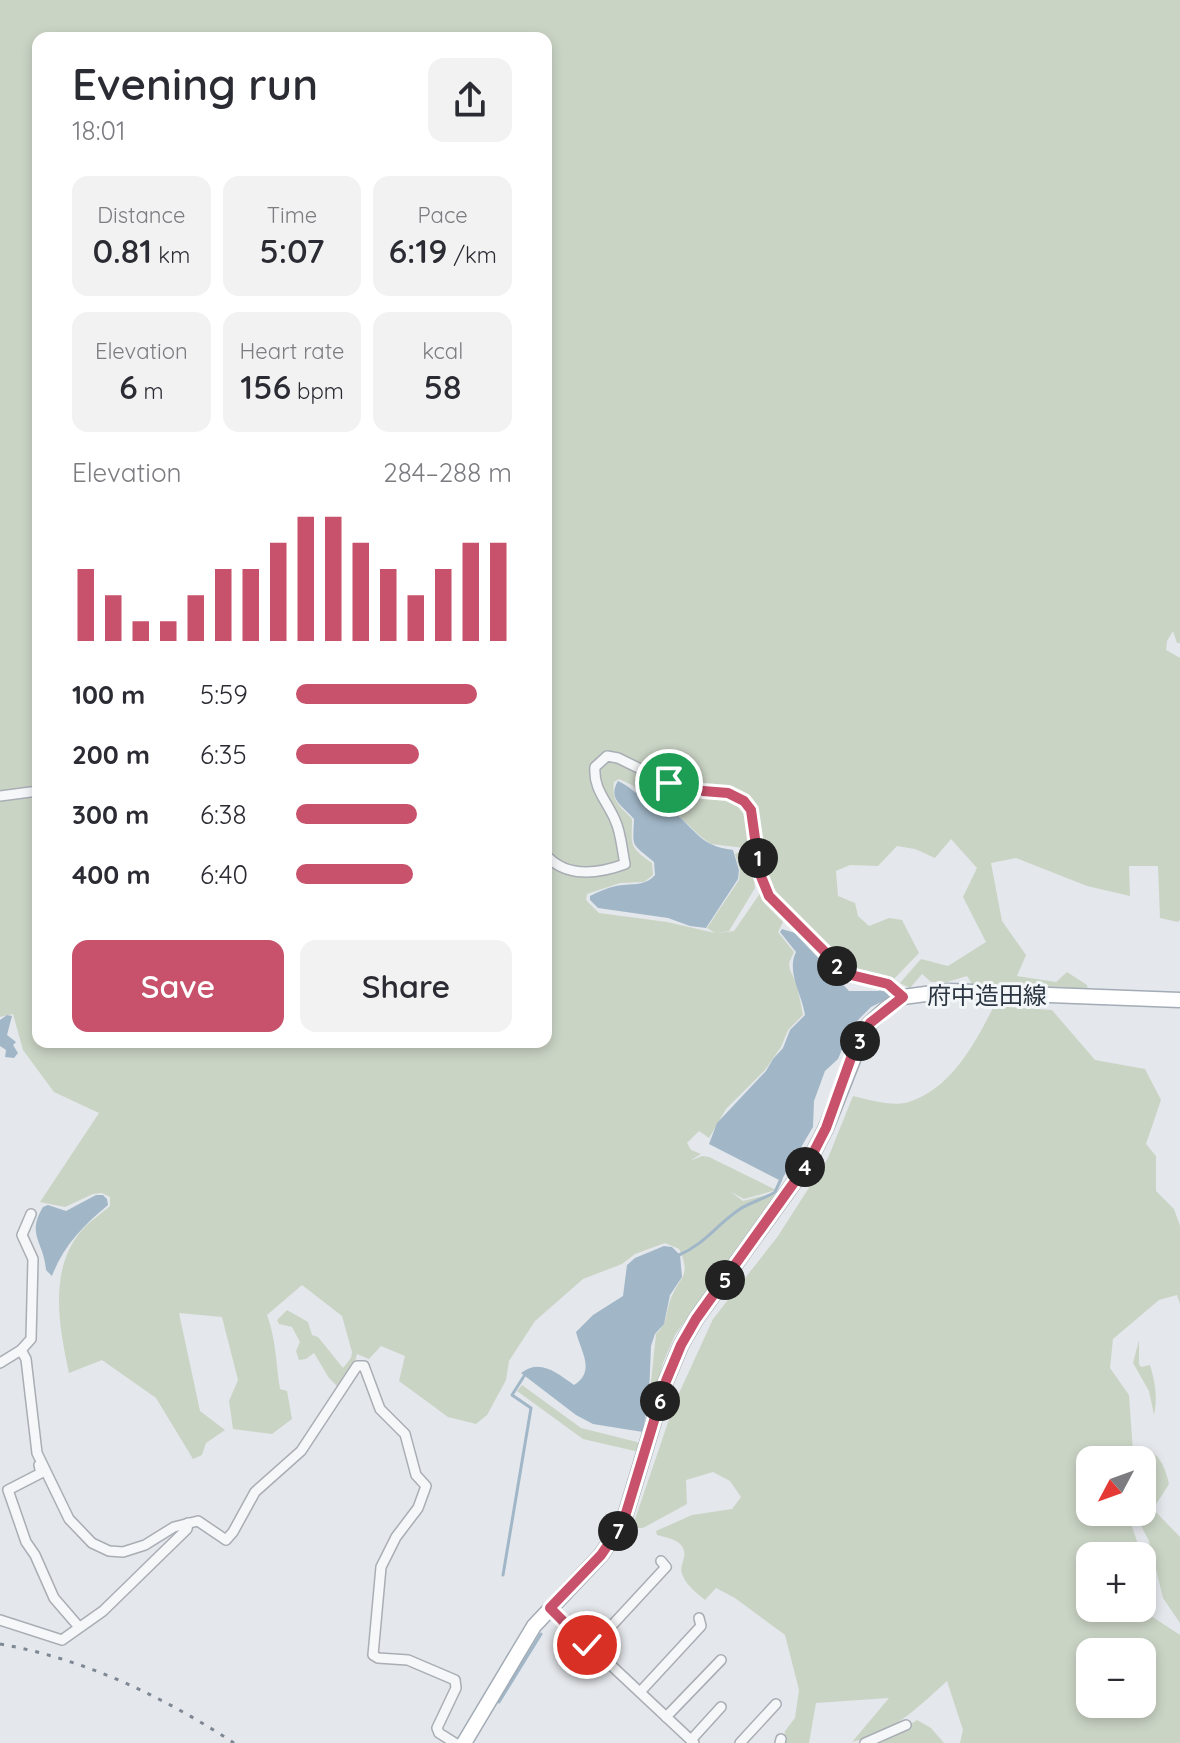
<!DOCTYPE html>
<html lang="en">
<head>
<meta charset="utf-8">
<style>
  :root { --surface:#fff; --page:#f2f2f3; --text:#2b2b33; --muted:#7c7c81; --accent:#c8516b }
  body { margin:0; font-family:Quicksand,"Noto Sans JP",sans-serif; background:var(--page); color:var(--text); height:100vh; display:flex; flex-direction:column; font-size:30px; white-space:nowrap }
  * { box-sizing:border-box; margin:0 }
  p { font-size:26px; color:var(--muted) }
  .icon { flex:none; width:44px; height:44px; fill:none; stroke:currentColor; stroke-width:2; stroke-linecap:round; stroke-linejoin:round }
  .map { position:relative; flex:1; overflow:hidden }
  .drawer { position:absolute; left:32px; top:32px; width:520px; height:1016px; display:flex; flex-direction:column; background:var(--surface); border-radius:16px; box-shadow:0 4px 12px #0003 }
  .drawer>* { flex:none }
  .needle { width:52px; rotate:229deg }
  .tools { position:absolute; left:1076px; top:1446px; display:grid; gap:16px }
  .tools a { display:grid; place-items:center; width:80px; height:80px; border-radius:16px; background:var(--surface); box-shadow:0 4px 12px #0003; font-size:40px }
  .pin { position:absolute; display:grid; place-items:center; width:68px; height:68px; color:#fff; margin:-34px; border:4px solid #fff; border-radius:50%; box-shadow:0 2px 8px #0007 }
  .km { position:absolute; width:40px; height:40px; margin:-20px; border-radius:50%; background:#222; color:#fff; font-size:22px; line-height:40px; text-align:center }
  .round { display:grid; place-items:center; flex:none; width:84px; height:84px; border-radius:16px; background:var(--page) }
  .head { display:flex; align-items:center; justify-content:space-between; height:136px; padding:0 40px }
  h1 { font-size:44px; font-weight:600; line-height:60px }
  .stats { display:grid; grid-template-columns:repeat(3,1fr); gap:12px; height:136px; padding:8px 40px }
  .stats div { display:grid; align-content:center; border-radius:16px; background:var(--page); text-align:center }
  .stats b { font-size:34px; font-weight:600 }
  .stats small { font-size:22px; font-weight:400 }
  .stats p { font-size:22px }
  .chart { height:224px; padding:16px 40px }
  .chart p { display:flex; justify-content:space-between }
  .chart svg { width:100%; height:144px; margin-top:8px; stroke:var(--accent); stroke-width:6 }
  .cta { display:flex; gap:16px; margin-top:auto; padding:16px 40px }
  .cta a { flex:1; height:92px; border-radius:16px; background:var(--accent); color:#fff; font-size:32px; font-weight:600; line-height:92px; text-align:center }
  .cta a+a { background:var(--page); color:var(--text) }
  ul { padding:0 40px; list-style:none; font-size:26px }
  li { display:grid; grid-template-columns:128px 96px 1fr; align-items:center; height:60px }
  li i { height:20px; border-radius:10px; background:var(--accent) }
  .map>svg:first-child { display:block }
  .green { fill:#cad4c5; fill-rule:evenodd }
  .water { fill:#a1b7c8 }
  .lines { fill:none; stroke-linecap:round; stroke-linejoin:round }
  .stream { stroke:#a1b7c8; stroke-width:3 }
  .street-casing { stroke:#a9aeb5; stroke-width:12 }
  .primary-casing { stroke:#a3acb6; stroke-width:17 }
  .street { stroke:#f6f7f9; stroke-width:9 }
  .primary { stroke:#fff; stroke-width:14 }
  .rail { stroke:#7e8794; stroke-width:3; stroke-dasharray:4 8; stroke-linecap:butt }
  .route-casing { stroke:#fff; stroke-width:16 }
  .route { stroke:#c8516b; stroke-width:10 }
  .labels { text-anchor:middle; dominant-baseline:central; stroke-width:6; stroke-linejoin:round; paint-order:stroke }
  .street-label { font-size:24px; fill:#2c3642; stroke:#f3f6f8 }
</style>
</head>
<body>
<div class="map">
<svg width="1180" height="1743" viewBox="0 0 1180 1743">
  <rect width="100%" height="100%" fill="#e4e7eb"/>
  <!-- green -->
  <g class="green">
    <path d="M0 0H1180V643H1177L1173 631 1167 641 1166 650 1180 658V920L1178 922 1160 918 1158 866H1129L1130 896 1087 886 1016 858 991 863 1002 921 1026 955 1017 976 1056 982 1067 972 1087 985 1088 989 972 984 967 976 947 982H931L922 974 910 988 900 983 921 959 948 966 986 942 963 897 977 868 951 839 935 858 915 849 897 846 878 866 850 865 836 871 838 896 855 903 858 916 869 926 889 918 902 920 919 953 892 981 854 972 842 964 768 886 761 850 711 844 700 836 673 810 646 798 634 786 619 779 614 782C611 802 620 806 632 819 632 845 628 846 652 863L653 875 644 882 620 883 587 894 586 900 599 913 667 922 715 933 707 928 739 880 740 870 735 854 743 850 750 852 755 888 729 931 718 933 734 931 761 892 784 920 778 932 794 952 789 963 790 970 797 985 803 1015 788 1030 781 1047 765 1070 726 1109 709 1138 699 1131 687 1143 691 1150 701 1154 690 1161 702 1156 709 1157 776 1190 744 1199 731 1192 743 1201 773 1193 775 1196 675 1335 663 1363 647 1420 656 1334C669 1321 665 1314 671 1298 680 1276 692 1276 679 1249L665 1243 635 1254 622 1264 583 1279 535 1321 509 1361 506 1380 487 1415 476 1424 448 1417 399 1381 405 1356 381 1346 369 1359 357 1354 354 1366 338 1387 329 1378 314 1353 306 1359 299 1360 296 1351 300 1342 292 1327 279 1324 277 1320 287 1310 308 1322 312 1335 318 1337 343 1368 351 1358 352 1352 342 1316 302 1285 267 1315C276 1339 276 1364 280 1389L287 1391 292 1419 272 1434 233 1429 229 1401 238 1380 222 1317 179 1313 200 1411 225 1430 206 1443 202 1455 193 1459 156 1398 102 1360 69 1373C59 1327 48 1269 82 1230 90 1221 101 1214 110 1206V1197L102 1193 93 1194 65 1207 40 1202 99 1113 54 1092 23 1050 13 1014 0 1017ZM38 38H546V1042H38Z"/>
    <path d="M994 1006 1052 1010 1095 1060 1145 1069 1161 1100 1146 1144 1156 1156V1191L1174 1209 1180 1226V1304L1177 1295 1159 1300 1113 1339 1110 1368 1129 1395 1133 1452 1138 1460H1090V1512H1127L1142 1556H1090V1608H1139L1180 1635V1743H960L963 1730 947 1681C916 1709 894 1732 852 1742L889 1698 816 1703 809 1743H784L785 1731 795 1718 799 1690 785 1635 735 1598 716 1588 705 1600C698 1594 686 1585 683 1576 679 1569 683 1564 684 1557 687 1541 669 1538 657 1535L656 1531 692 1515 732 1509 741 1497 730 1481 713 1472 686 1480 687 1504 643 1528H636L633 1525 675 1402 713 1319 778 1236 828 1158 853 1096C870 1100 892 1107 909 1102 952 1088 975 1043 994 1006ZM1090 1652H1142V1704H1090Z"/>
    <path d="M1139 1340V1364L1141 1367 1150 1365C1155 1382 1158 1398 1154 1415L1149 1391 1133 1363Z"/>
    <polygon points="522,1385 581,1428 637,1442 641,1445 639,1452 583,1439 517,1391"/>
    <path d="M1145 1449C1160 1453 1166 1470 1169 1484L1153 1509 1180 1537V1623L1163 1598 1149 1541 1135 1514 1142 1512V1498L1156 1475 1155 1468 1143 1452Z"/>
    <polygon points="917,1720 931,1728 944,1743 881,1743"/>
  </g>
  <!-- water -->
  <g class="water">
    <path d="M618 781C629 786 635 793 645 799 654 805 666 806 674 812 697 831 700 846 733 850L739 870 738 879 706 928 690 926 668 918 598 908 590 900V896C598 892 607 888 616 886 630 883 645 887 655 875L654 862C630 842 633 848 634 819 623 806 607 799 618 781Z"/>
    <path d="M782 929 795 933 849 991H878L887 988 889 998 871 1007 852 1026 838 1059 825 1071 814 1101 813 1127 781 1181 709 1144 717 1123 766 1071 773 1059 783 1048 790 1030 805 1015C802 994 786 972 796 952L780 932Z"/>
    <polygon points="7,1015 12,1016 7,1035 16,1042 13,1045 18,1053 14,1058 5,1057 6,1050 0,1046 0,1020"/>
    <path d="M96 1195H103L107 1199 108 1205C84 1225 63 1246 52 1276L46 1270C44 1242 26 1235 43 1207L48 1205 66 1211Z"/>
    <path d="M664 1246 672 1247 680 1255 682 1277 670 1295 664 1324 655 1334 651 1346 649 1395 643 1432 593 1424 576 1415 521 1373C540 1358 557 1373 574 1385 596 1371 581 1352 576 1332L593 1315 623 1296 627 1265 635 1258Z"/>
  </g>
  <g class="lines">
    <!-- stream -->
    <g class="stream">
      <path d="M679 1255C705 1244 716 1225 740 1209 751 1202 764 1199 775 1192L781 1179"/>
      <polyline points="503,1575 531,1408 512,1395 526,1373"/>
      <polyline points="499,1702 541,1634"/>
    </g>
    <defs>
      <g id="street">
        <polyline points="0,796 38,791"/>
        <path d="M546 855C566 878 598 874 625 864 622 850 621 832 615 820 607 801 593 789 595 767L607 756 618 758 669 783 703 791 728 793 744 801 751 810 760 874 769 896 847 974 888 984 903 997"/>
        <polyline points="21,1350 31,1339 33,1259 22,1235 31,1214"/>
        <polyline points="0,1363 21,1350 26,1359 37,1453 69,1519 92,1543 109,1551 123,1552 145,1545 174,1527 198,1521 226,1540 233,1532 255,1492 301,1451 357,1366 364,1366 380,1409 405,1434 416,1475 426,1486 418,1508 396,1537 381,1567 373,1655 378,1658 408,1660 455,1680 456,1688 437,1728 439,1733 455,1743"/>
        <polyline points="39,1465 41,1473 8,1490 26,1542 35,1555 54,1598 79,1627"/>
        <polyline points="550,1608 694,1743"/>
        <polyline points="0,1620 62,1640 103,1611 187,1529 188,1523"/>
        <polyline points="591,1648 666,1567 661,1561"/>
        <polyline points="572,1661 587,1645"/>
        <polyline points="640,1692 701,1626 699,1618"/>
        <polyline points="666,1717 721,1660"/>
        <polyline points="691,1740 721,1707"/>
        <polyline points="740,1743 776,1704"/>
        <polyline points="780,1743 781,1739"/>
        <polyline points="865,1743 906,1725"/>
      </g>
      <polyline id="primary" points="464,1743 534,1626 601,1555 623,1523 666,1381 681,1345 696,1319 808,1163 826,1128 862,1037 870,1023 888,1007 903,997 948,991 1180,1000"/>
    </defs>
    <!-- street casing -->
    <use href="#street" class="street-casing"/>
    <!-- primary casing -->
    <use href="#primary" class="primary-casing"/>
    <!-- street -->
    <use href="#street" class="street"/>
    <!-- primary -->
    <use href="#primary" class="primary"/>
    <!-- rail -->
    <path class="rail" d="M0 1644C85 1659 162 1696 234 1743"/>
  </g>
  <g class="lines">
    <defs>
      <polyline id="route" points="587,1645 550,1608 601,1555 623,1523 666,1381 681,1345 696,1319 808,1163 826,1128 851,1058 870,1023 903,997 888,984 847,974 769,896 760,874 751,810 744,801 728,793 703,791 669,783"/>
    </defs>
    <!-- route casing -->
    <use href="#route" class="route-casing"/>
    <!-- route -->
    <use href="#route" class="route"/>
  </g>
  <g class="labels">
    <!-- street labels -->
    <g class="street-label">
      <text x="987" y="995">府中造田線</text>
    </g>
  </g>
</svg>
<div class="tools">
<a><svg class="needle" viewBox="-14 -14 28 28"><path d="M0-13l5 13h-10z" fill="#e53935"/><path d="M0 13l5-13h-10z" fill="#7c7c81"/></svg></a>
<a>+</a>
<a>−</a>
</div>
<div class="pin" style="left:669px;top:783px;background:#1e9e55"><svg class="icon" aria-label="arrive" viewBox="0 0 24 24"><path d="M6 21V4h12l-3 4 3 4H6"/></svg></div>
<div class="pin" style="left:587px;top:1645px;background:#d93025"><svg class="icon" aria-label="check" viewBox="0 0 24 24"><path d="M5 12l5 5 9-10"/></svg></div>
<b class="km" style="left:758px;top:858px">1</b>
<b class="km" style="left:837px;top:966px">2</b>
<b class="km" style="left:860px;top:1041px">3</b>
<b class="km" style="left:805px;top:1167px">4</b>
<b class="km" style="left:725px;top:1280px">5</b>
<b class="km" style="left:660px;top:1401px">6</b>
<b class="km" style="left:618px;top:1531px">7</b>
<section class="drawer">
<div class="head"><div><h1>Evening run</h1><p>18:01</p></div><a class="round"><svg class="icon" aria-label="share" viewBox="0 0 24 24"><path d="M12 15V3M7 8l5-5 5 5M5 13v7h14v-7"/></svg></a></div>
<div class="stats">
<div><p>Distance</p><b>0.81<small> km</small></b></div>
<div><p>Time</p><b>5:07</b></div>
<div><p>Pace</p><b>6:19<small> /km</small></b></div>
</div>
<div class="stats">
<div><p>Elevation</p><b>6<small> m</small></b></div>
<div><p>Heart rate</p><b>156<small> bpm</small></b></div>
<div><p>kcal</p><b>58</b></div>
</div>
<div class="chart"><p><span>Elevation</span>284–288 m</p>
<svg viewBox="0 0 160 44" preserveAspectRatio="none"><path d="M5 44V22M15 44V30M25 44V38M35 44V38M45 44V30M55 44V22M65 44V22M75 44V14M85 44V6M95 44V6M105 44V14M115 44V22M125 44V30M135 44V22M145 44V14M155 44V14"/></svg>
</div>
<ul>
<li><b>100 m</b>5:59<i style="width:84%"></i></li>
<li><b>200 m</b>6:35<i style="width:57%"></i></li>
<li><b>300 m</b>6:38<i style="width:56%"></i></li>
<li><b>400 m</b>6:40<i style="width:54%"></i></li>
</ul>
<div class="cta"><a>Save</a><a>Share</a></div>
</section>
</div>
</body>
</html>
